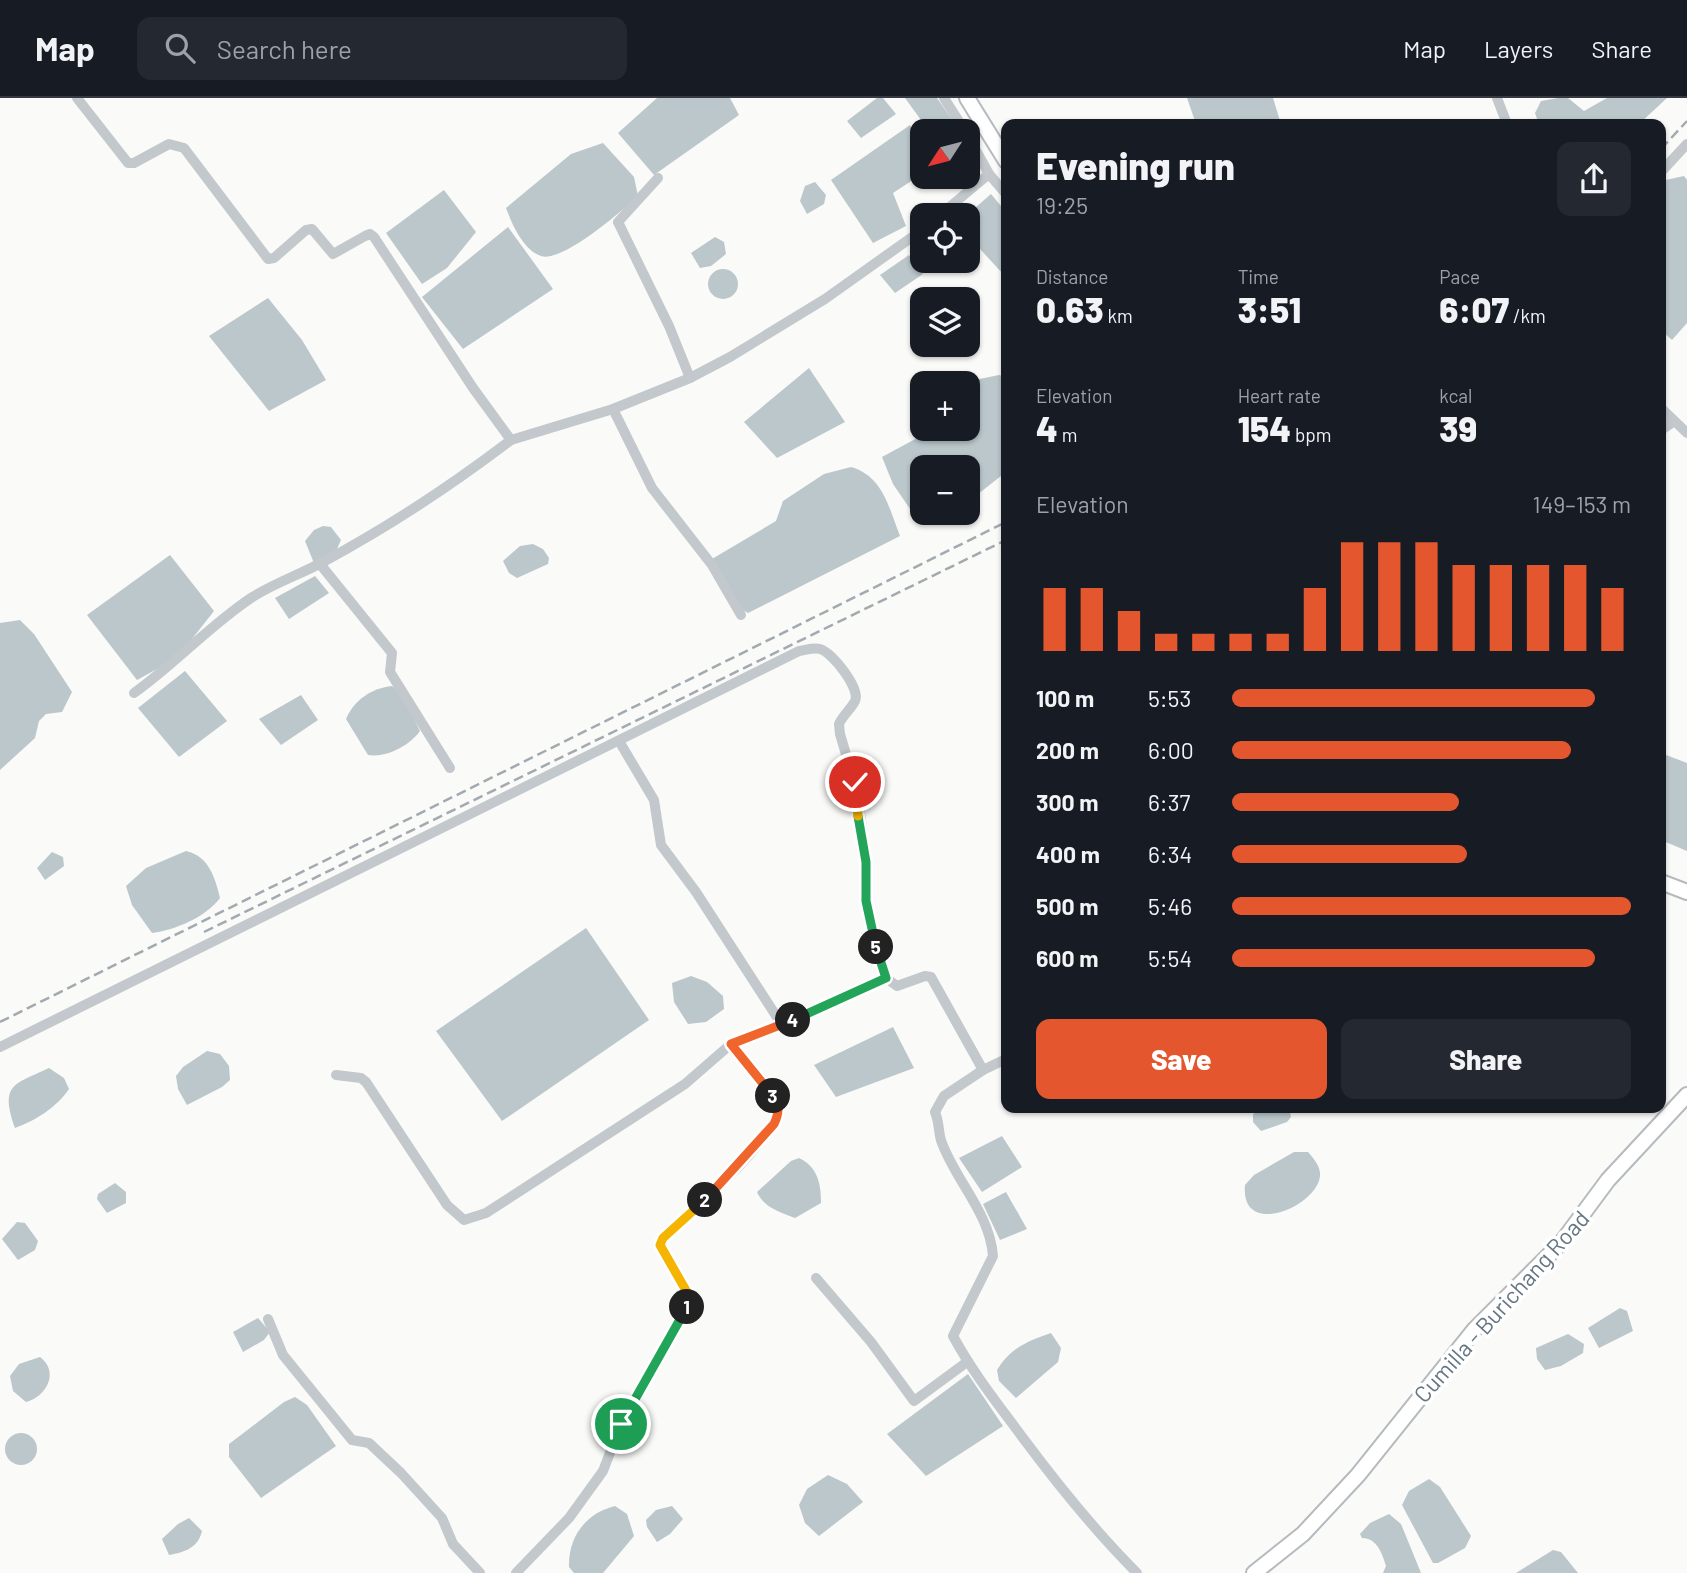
<!DOCTYPE html>
<html lang="en">
<head>
<meta charset="utf-8">
<style>
  :root { --surface:#171b24; --page:#242831; --text:#f1f3f6; --muted:#9ea1a6; --line:#363941; --accent:#e4572e }
  body { margin:0; font-family:Barlow,sans-serif; background:var(--page); color:var(--text); height:100vh; display:flex; flex-direction:column; font-size:26px; white-space:nowrap }
  * { box-sizing:border-box; margin:0 }
  p { font-size:23px; color:var(--muted) }
  .icon { flex:none; width:38px; height:38px; fill:none; stroke:currentColor; stroke-width:2; stroke-linecap:round; stroke-linejoin:round }
  .map { position:relative; flex:1; overflow:hidden }
  .panel { position:absolute; left:1001px; top:21px; width:665px; height:994px; display:flex; flex-direction:column; background:var(--surface); border-radius:14px; box-shadow:0 2px 5px #0004 }
  .panel>* { flex:none }
  .needle { width:46px; rotate:234deg }
  .controls { position:absolute; left:910px; top:21px; display:grid; gap:14px }
  .controls a { display:grid; place-items:center; width:70px; height:70px; border-radius:14px; background:var(--surface); box-shadow:0 2px 5px #0004; font-size:35px }
  .pin { position:absolute; display:grid; place-items:center; width:60px; height:60px; color:#fff; margin:-30px; border:4px solid #fff; border-radius:50%; box-shadow:0 2px 7px #0007 }
  .km { position:absolute; width:35px; height:35px; margin:-18px; border-radius:50%; background:#222; color:#fff; font-size:19px; line-height:35px; text-align:center }
  .round { display:grid; place-items:center; flex:none; width:74px; height:74px; border-radius:14px; background:var(--page) }
  .overview { display:flex; align-items:center; justify-content:space-between; height:119px; padding:0 35px }
  h1 { font-size:38px; font-weight:800; line-height:52px }
  .figures { display:grid; grid-template-columns:repeat(3,1fr); gap:10px; height:119px; padding:7px 35px }
  .figures div { display:grid; align-content:center }
  .figures b { font-size:35px; font-weight:800 }
  .figures small { font-size:19px; font-weight:400 }
  .figures p { font-size:19px }
  .chart { height:196px; padding:14px 35px }
  .chart p { display:flex; justify-content:space-between }
  .chart svg { width:100%; height:126px; margin-top:7px; stroke:var(--accent); stroke-width:6 }
  .primary-button { display:flex; gap:14px; margin-top:auto; padding:14px 35px }
  .primary-button a { flex:1; height:80px; border-radius:14px; background:var(--accent); color:#fff; font-size:28px; font-weight:800; line-height:80px; text-align:center }
  .primary-button a+a { background:var(--page); color:var(--text) }
  ul { padding:0 35px; list-style:none; font-size:23px }
  li { display:grid; grid-template-columns:112px 84px 1fr; align-items:center; height:52px }
  li i { height:18px; border-radius:9px; background:var(--accent) }
  header { display:flex; align-items:center; gap:42px; box-sizing:border-box; height:98px; padding:0 35px; background:var(--surface); border-bottom:2px solid var(--line) }
  header strong { font-size:33px }
  nav { display:flex; gap:38px; margin-inline-start:auto; font-size:24px }
  .search { width:490px; height:63px; background:var(--page); display:flex; align-items:center; gap:18px; box-sizing:border-box; padding:0 24px; border-radius:14px; color:var(--muted); font-size:26px }
  .map>svg:first-child { display:block }
  .water { fill:#bbc7cb }
  .lines { fill:none; stroke-linecap:round; stroke-linejoin:round }
  .major-casing { stroke:#b5babe; stroke-width:18 }
  .minor { stroke:#c3c8cc; stroke-width:10 }
  .major { stroke:#fff; stroke-width:14 }
  .rail { stroke:#a2aab0; stroke-width:2.5; stroke-dasharray:10 5; stroke-linecap:butt }
  .split-1-casing { stroke:#fff; stroke-width:14 }
  .split-2-casing { stroke:#fff; stroke-width:14 }
  .split-3-casing { stroke:#fff; stroke-width:14 }
  .split-4-casing { stroke:#fff; stroke-width:14 }
  .split-5-casing { stroke:#fff; stroke-width:14 }
  .split-6-casing { stroke:#fff; stroke-width:14 }
  .split-7-casing { stroke:#fff; stroke-width:14 }
  .split-1 { stroke:#22a559; stroke-width:9 }
  .split-2 { stroke:#f5b400; stroke-width:9 }
  .split-3 { stroke:#f0652b; stroke-width:9 }
  .split-4 { stroke:#f0652b; stroke-width:9 }
  .split-5 { stroke:#22a559; stroke-width:9 }
  .split-6 { stroke:#22a559; stroke-width:9 }
  .split-7 { stroke:#f5b400; stroke-width:9 }
  .labels { text-anchor:middle; dominant-baseline:central; stroke-width:7; stroke-linejoin:round; paint-order:stroke }
  .street-label { font-size:23px; fill:#657683; stroke:#fff }
</style>
</head>
<body>
<header>
<strong>Map</strong>
<div class="search"><svg class="icon" aria-label="search" viewBox="0 0 24 24"><circle cx="10" cy="10" r="6"/><path d="M15 15l6 6"/></svg>Search here</div>
<nav><a>Map</a><a>Layers</a><a>Share</a></nav>
</header>
<div class="map">
<svg width="1687" height="1475" viewBox="0 0 1687 1475">
  <rect width="100%" height="100%" fill="#fafaf8"/>
  <!-- water -->
  <g class="water">
    <polygon points="657,0 730,0 739,17 654,77 618,35"/>
    <polygon points="877,0 883,0 896,16 861,40 847,23"/>
    <polygon points="905,0 937,0 960,33 929,33"/>
    <polygon points="1187,0 1273,0 1281,26 1196,26"/>
    <polygon points="1558,0 1568,0 1584,13 1607,0 1667,0 1639,26 1539,26 1535,15 1541,3"/>
    <polygon points="910,27 922,48 922,76 893,95 906,128 873,145 831,82"/>
    <path d="M603 45 634 79 638 98C622 113 562 165 541 158 523 152 512 126 506 110L571 56Z"/>
    <polygon points="1684,78 1687,82 1687,225 1672,242 1661,232 1661,83"/>
    <polygon points="815,84 826,97 824,106 807,116 800,103 805,88"/>
    <polygon points="444,92 476,134 447,170 422,186 386,135"/>
    <polygon points="991,96 1006,114 1006,175 1004,177 968,138 967,117"/>
    <polygon points="508,129 553,191 463,251 422,199"/>
    <polygon points="715,139 724,144 726,156 711,168 700,170 691,155"/>
    <polygon points="909,157 923,176 895,195 880,177"/>
    <circle cx="723" cy="186" r="15"/>
    <polygon points="268,200 302,242 326,282 269,313 209,238"/>
    <polygon points="809,270 845,324 777,360 744,324"/>
    <polygon points="999,277 1006,279 1006,374 968,404 968,369 922,369 922,415 953,415 934,427 921,427 893,386 882,359 919,339 912,299 922,292 922,331 968,331 968,285 960,285"/>
    <path d="M851 369C883 378 889 410 900 438L748 515 740 510 712 461 776 423 783 403 824 376Z"/>
    <polygon points="323,428 331,429 341,442 337,451 314,465 305,443 314,432"/>
    <polygon points="533,446 543,451 549,460 548,466 517,480 509,475 503,463 520,448"/>
    <polygon points="170,457 214,513 177,560 137,582 87,517"/>
    <polygon points="315,478 329,495 289,521 275,500"/>
    <polygon points="20,522 34,536 72,594 62,614 46,616 39,623 35,640 0,672 0,525"/>
    <polygon points="185,573 227,623 179,659 138,610"/>
    <path d="M392 588 401 596 420 633C409 648 386 660 368 657L346 621C354 602 372 590 392 588Z"/>
    <polygon points="301,597 318,622 281,647 259,621"/>
    <polygon points="1661,655 1687,665 1687,753 1661,742"/>
    <path d="M186 753C209 758 215 780 220 800 206 819 175 832 152 835L132 807 126 788 146 770Z"/>
    <polygon points="52,754 63,759 64,768 45,782 37,770"/>
    <polygon points="586,830 649,922 502,1023 436,933"/>
    <polygon points="691,878 707,884 723,898 724,911 706,924 688,926 674,904 672,885"/>
    <polygon points="893,929 914,970 836,999 814,967"/>
    <polygon points="207,953 220,956 229,968 230,982 222,989 187,1007 178,991 176,978 183,969"/>
    <path d="M49 970 64 980 69 991C57 1009 35 1023 15 1030 0 986 13 987 49 970Z"/>
    <polygon points="1263,1010 1289,1010 1291,1019 1287,1024 1261,1033 1253,1024 1253,1016"/>
    <polygon points="1002,1038 1022,1069 982,1094 959,1060"/>
    <path d="M1294 1054H1308C1314 1061 1321 1069 1320 1078 1317 1109 1240 1141 1245 1087L1254 1077Z"/>
    <path d="M799 1060C818 1069 821 1086 821 1105L795 1120C780 1114 764 1110 757 1094L791 1063Z"/>
    <polygon points="115,1085 126,1094 126,1105 107,1115 97,1101 98,1096"/>
    <polygon points="1006,1094 1027,1131 1000,1142 983,1106"/>
    <polygon points="17,1124 25,1125 38,1143 35,1152 18,1162 2,1141"/>
    <polygon points="1620,1210 1627,1213 1633,1233 1599,1250 1588,1230"/>
    <polygon points="258,1220 270,1234 264,1242 243,1254 233,1234"/>
    <path d="M1051 1235 1061 1250 1058 1264 1016 1300 999 1283 997 1272C1010 1250 1028 1243 1051 1235Z"/>
    <polygon points="1568,1236 1584,1246 1583,1255 1561,1268 1545,1272 1537,1261 1536,1250"/>
    <path d="M40 1259C60 1274 46 1299 26 1304L13 1293 10 1278 19 1266Z"/>
    <polygon points="968,1276 1003,1328 926,1378 887,1336"/>
    <polygon points="295,1299 307,1307 336,1348 261,1400 229,1359 229,1346 284,1304"/>
    <circle cx="21" cy="1351" r="16"/>
    <polygon points="828,1377 847,1386 863,1404 819,1438 805,1425 799,1407 807,1391"/>
    <polygon points="1429,1381 1440,1389 1471,1438 1465,1450 1438,1465 1433,1465 1402,1407 1409,1393"/>
    <path d="M615 1408 627 1416 634 1438 603 1475H574L569 1469C568 1439 586 1415 615 1408Z"/>
    <polygon points="672,1408 683,1421 670,1436 657,1444 647,1429 646,1422 656,1412"/>
    <path d="M1389 1416 1401 1426 1421 1475H1383L1386 1468C1382 1455 1377 1440 1362 1440L1360 1436 1370 1425Z"/>
    <path d="M189 1420 202 1433C198 1450 185 1454 169 1457L162 1441 178 1426Z"/>
    <polygon points="1553,1452 1561,1454 1578,1475 1516,1475"/>
  </g>
  <g class="lines">
    <defs>
      <g id="major">
        <polyline points="967,0 1006,63"/>
        <polyline points="1661,784 1687,794"/>
        <polyline points="1254,1475 1303,1436 1358,1377 1475,1231 1562,1144 1608,1082 1687,997"/>
      </g>
    </defs>
    <!-- major casing -->
    <use href="#major" class="major-casing"/>
    <!-- minor -->
    <g class="minor">
      <polyline points="77,0 128,65 134,65 169,46 184,50 268,161 274,160 306,132 312,131 333,156 365,138 370,136 374,139 473,290 511,342 613,311 652,390 712,467 741,517"/>
      <polyline points="944,0 965,33"/>
      <polyline points="1497,0 1507,26"/>
      <polyline points="968,38 989,76"/>
      <polyline points="1661,74 1687,46"/>
      <polyline points="658,80 618,124 669,228 690,280"/>
      <polyline points="940,117 989,76 1006,96"/>
      <polyline points="1661,310 1687,335"/>
      <polyline points="613,311 690,280 730,259 825,201 922,132"/>
      <polyline points="1661,332 1673,324"/>
      <polyline points="320,466 392,555 390,574 450,670"/>
      <path d="M134 595C175 566 209 528 251 500 274 485 299 477 323 464 388 429 452 387 511 342"/>
      <polyline points="619,643 654,702 661,747 696,794 782,927"/>
      <path d="M0 949 799 553C806 552 814 549 820 551 832 554 861 591 855 603 851 611 843 617 839 626L840 636 858 697 866 764V803L886 880 897 888 925 878 931 879 983 972 1006 961"/>
      <path d="M983 972 944 998 935 1014C940 1026 938 1036 942 1045 956 1083 990 1116 993 1158L953 1238C973 1275 998 1306 1023 1340 1058 1387 1095 1433 1137 1475"/>
      <polyline points="336,977 361,980 366,984 447,1107 464,1122 486,1115 685,986 731,946 782,927 886,880"/>
      <polyline points="816,1180 871,1244 914,1303 967,1264"/>
      <polyline points="268,1221 283,1257 352,1342 369,1345 401,1375 442,1420 453,1446 480,1475"/>
      <path d="M516 1475 569 1420 603 1373 621 1326 688 1206C689 1183 667 1168 660 1147L663 1140C690 1115 780 1040 778 1005L731 946"/>
    </g>
    <!-- major -->
    <use href="#major" class="major"/>
    <!-- rail -->
    <g class="rail">
      <polyline points="1661,51 1687,23"/>
      <polyline points="204,834 1006,442"/>
      <polyline points="0,924 1006,424"/>
    </g>
  </g>
  <g class="lines">
    <defs>
      <polyline id="split-1" points="621,1326 687,1209"/>
      <polyline id="split-2" points="687,1209 688,1196 660,1147 663,1140 705,1102"/>
      <path id="split-3" d="M705 1102 774 1026C779 1015 780 1008 773 998"/>
      <polyline id="split-4" points="773,998 731,946 793,922"/>
      <polyline id="split-5" points="793,922 886,880 876,849"/>
      <polyline id="split-6" points="858,718 866,764 866,803 876,849"/>
      <polyline id="split-7" points="855,684 858,718"/>
    </defs>
    <!-- split-1 casing -->
    <use href="#split-1" class="split-1-casing"/>
    <!-- split-2 casing -->
    <use href="#split-2" class="split-2-casing"/>
    <!-- split-3 casing -->
    <use href="#split-3" class="split-3-casing"/>
    <!-- split-4 casing -->
    <use href="#split-4" class="split-4-casing"/>
    <!-- split-5 casing -->
    <use href="#split-5" class="split-5-casing"/>
    <!-- split-6 casing -->
    <use href="#split-6" class="split-6-casing"/>
    <!-- split-7 casing -->
    <use href="#split-7" class="split-7-casing"/>
    <!-- split-1 -->
    <use href="#split-1" class="split-1"/>
    <!-- split-2 -->
    <use href="#split-2" class="split-2"/>
    <!-- split-3 -->
    <use href="#split-3" class="split-3"/>
    <!-- split-4 -->
    <use href="#split-4" class="split-4"/>
    <!-- split-5 -->
    <use href="#split-5" class="split-5"/>
    <!-- split-6 -->
    <use href="#split-6" class="split-6"/>
    <!-- split-7 -->
    <use href="#split-7" class="split-7"/>
  </g>
  <g class="labels">
    <!-- street labels -->
    <g class="street-label">
      <text transform="translate(1501 1208) rotate(-48)">Cumilla - Burichang Road</text>
    </g>
  </g>
</svg>
<div class="controls">
<a><svg class="needle" viewBox="-14 -14 28 28"><path d="M0-13l5 13h-10z" fill="#e53935"/><path d="M0 13l5-13h-10z" fill="#9ea1a6"/></svg></a>
<a><svg class="icon" aria-label="locate" viewBox="0 0 24 24"><circle cx="12" cy="12" r="6"/><path d="M12 2v4M12 18v4M2 12h4M18 12h4"/></svg></a>
<a><svg class="icon" aria-label="layers" viewBox="0 0 24 24"><path d="M12 4l9 5-9 5-9-5zM3 14l9 5 9-5"/></svg></a>
<a>+</a>
<a>−</a>
</div>
<div class="pin" style="left:621px;top:1326px;background:#1e9e55"><svg class="icon" aria-label="arrive" viewBox="0 0 24 24"><path d="M6 21V4h12l-3 4 3 4H6"/></svg></div>
<div class="pin" style="left:855px;top:684px;background:#d93025"><svg class="icon" aria-label="check" viewBox="0 0 24 24"><path d="M5 12l5 5 9-10"/></svg></div>
<b class="km" style="left:687px;top:1209px">1</b>
<b class="km" style="left:705px;top:1102px">2</b>
<b class="km" style="left:773px;top:998px">3</b>
<b class="km" style="left:793px;top:922px">4</b>
<b class="km" style="left:876px;top:849px">5</b>
<section class="panel">
<div class="overview"><div><h1>Evening run</h1><p>19:25</p></div><a class="round"><svg class="icon" aria-label="share" viewBox="0 0 24 24"><path d="M12 15V3M7 8l5-5 5 5M5 13v7h14v-7"/></svg></a></div>
<div class="figures">
<div><p>Distance</p><b>0.63<small> km</small></b></div>
<div><p>Time</p><b>3:51</b></div>
<div><p>Pace</p><b>6:07<small> /km</small></b></div>
</div>
<div class="figures">
<div><p>Elevation</p><b>4<small> m</small></b></div>
<div><p>Heart rate</p><b>154<small> bpm</small></b></div>
<div><p>kcal</p><b>39</b></div>
</div>
<div class="chart"><p><span>Elevation</span>149–153 m</p>
<svg viewBox="0 0 160 44" preserveAspectRatio="none"><path d="M5 44V22M15 44V22M25 44V30M35 44V38M45 44V38M55 44V38M65 44V38M75 44V22M85 44V6M95 44V6M105 44V6M115 44V14M125 44V14M135 44V14M145 44V14M155 44V22"/></svg>
</div>
<ul>
<li><b>100 m</b>5:53<i style="width:91%"></i></li>
<li><b>200 m</b>6:00<i style="width:85%"></i></li>
<li><b>300 m</b>6:37<i style="width:57%"></i></li>
<li><b>400 m</b>6:34<i style="width:59%"></i></li>
<li><b>500 m</b>5:46<i style="width:100%"></i></li>
<li><b>600 m</b>5:54<i style="width:91%"></i></li>
</ul>
<div class="primary-button"><a>Save</a><a>Share</a></div>
</section>
</div>
</body>
</html>
